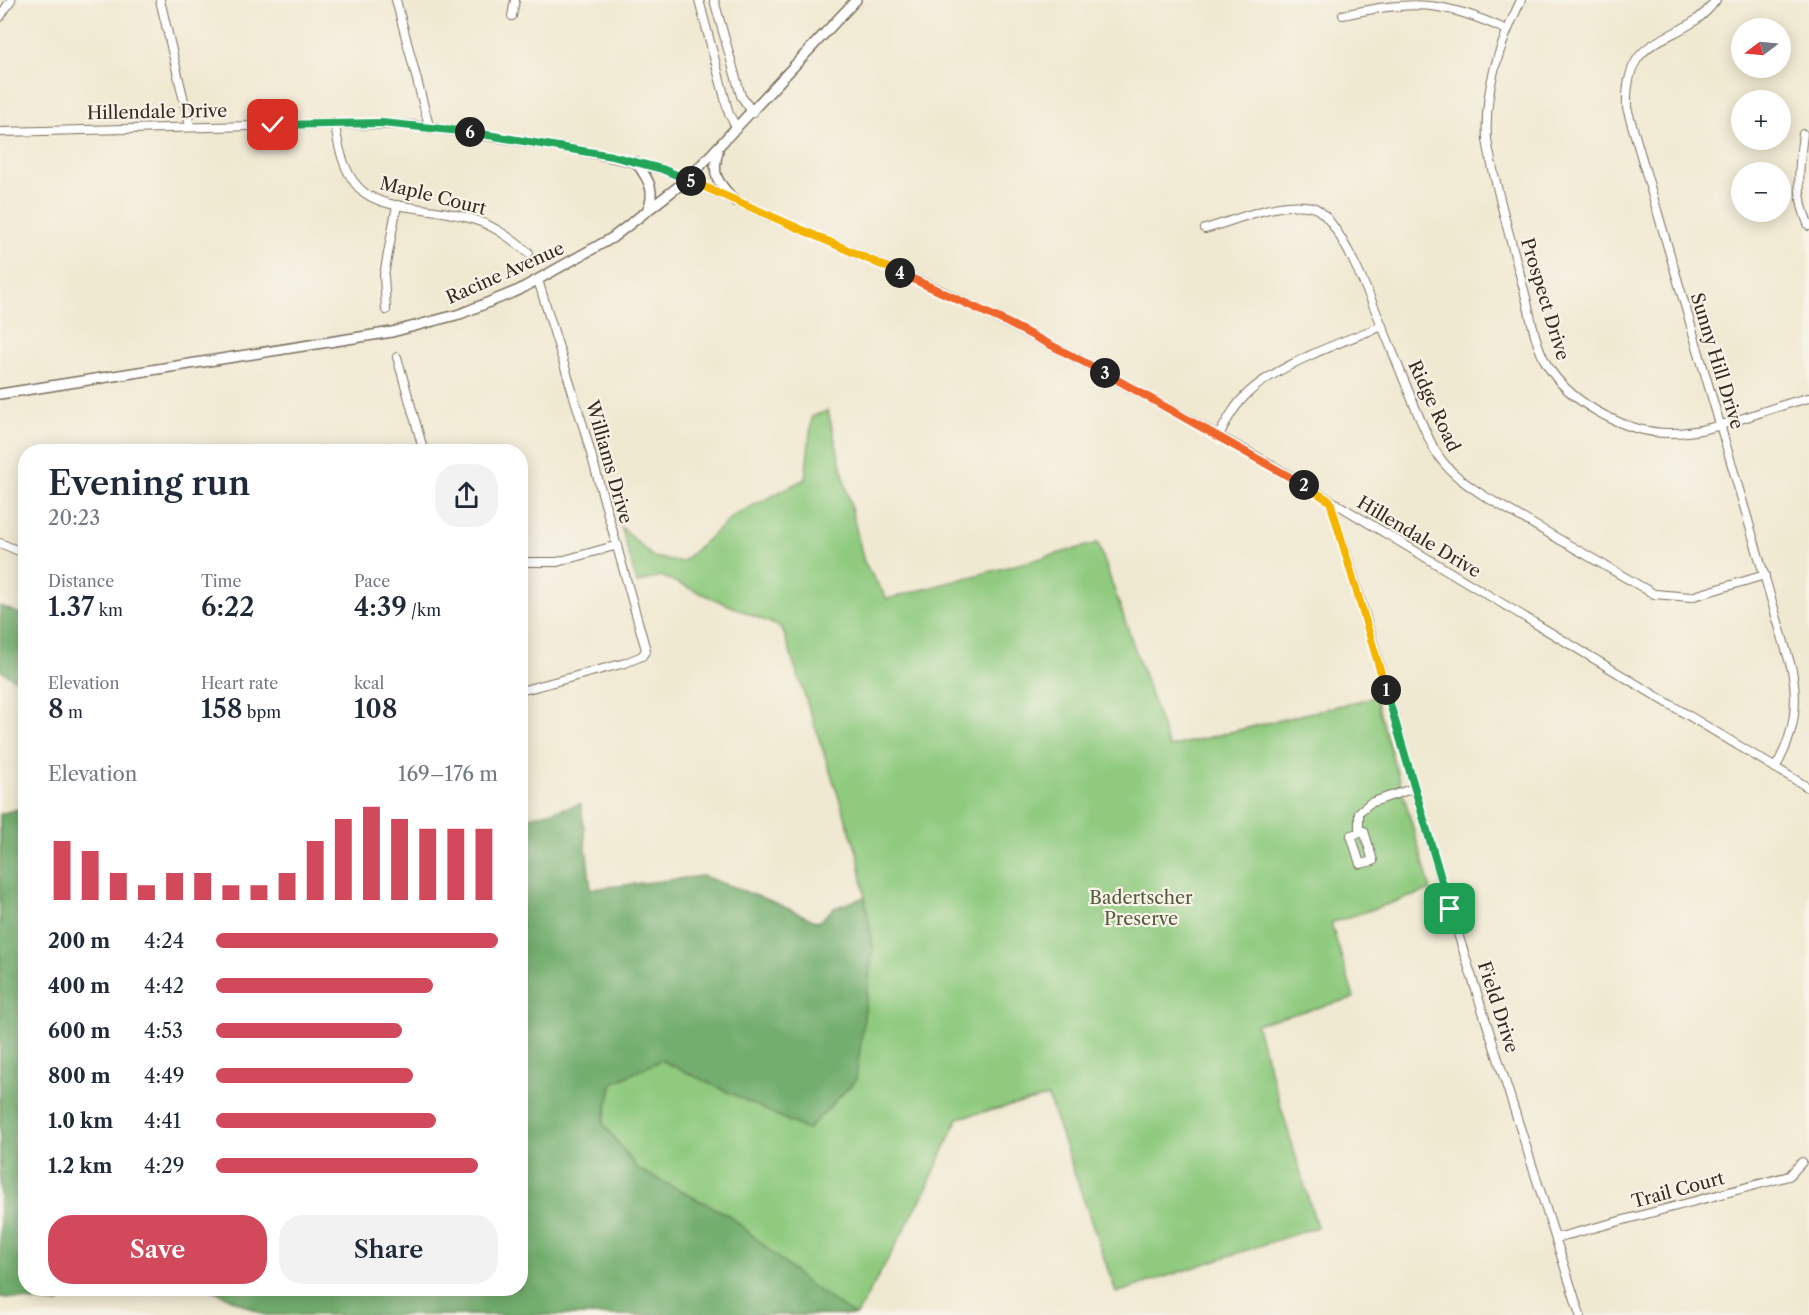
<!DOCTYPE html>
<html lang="en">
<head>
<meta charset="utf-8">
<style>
  :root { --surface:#fff; --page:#f2f2f3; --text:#1f2937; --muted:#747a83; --accent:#d1495b }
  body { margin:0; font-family:"Libre Caslon Text",serif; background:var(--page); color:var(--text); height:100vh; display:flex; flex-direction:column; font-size:22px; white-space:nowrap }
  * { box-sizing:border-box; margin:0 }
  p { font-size:20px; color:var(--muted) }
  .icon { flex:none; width:33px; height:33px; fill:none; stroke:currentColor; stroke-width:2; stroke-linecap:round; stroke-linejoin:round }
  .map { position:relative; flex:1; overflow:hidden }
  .sheet { position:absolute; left:18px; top:444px; width:510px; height:852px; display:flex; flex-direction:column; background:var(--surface); border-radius:24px; box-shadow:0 3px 15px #0003 }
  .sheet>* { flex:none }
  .needle { width:39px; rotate:254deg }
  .fabs { position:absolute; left:1731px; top:18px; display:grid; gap:12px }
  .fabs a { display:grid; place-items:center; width:60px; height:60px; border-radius:50%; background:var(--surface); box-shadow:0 3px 15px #0003; font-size:30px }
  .pin { position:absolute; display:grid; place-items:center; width:51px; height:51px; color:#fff; margin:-26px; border-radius:12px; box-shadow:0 3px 9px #0006 }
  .km { position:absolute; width:30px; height:30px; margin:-15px; border-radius:50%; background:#222; color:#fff; font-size:16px; line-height:30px; text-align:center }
  .round { display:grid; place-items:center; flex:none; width:63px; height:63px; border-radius:24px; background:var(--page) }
  .headline { display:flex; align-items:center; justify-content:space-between; height:102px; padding:0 30px }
  h1 { font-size:33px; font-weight:600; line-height:45px }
  .figures { display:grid; grid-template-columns:repeat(3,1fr); gap:9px; height:102px; padding:6px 30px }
  .figures div { display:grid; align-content:center }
  .figures b { font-size:26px; font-weight:600 }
  .figures small { font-size:16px; font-weight:400 }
  .figures p { font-size:16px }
  .chart { height:168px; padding:12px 30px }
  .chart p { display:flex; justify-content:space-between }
  .chart svg { width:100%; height:108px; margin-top:6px; stroke:var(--accent); stroke-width:6 }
  .button { display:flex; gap:12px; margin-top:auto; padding:12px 30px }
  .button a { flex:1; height:69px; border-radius:24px; background:var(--accent); color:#fff; font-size:24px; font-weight:600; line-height:69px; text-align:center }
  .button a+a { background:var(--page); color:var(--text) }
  ul { padding:0 30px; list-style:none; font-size:20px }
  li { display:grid; grid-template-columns:96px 72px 1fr; align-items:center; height:45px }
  li i { height:15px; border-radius:8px; background:var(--accent) }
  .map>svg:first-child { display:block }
  .green { fill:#8fca7f; stroke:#657a4e; stroke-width:1.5 }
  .forest { fill:#73ae6e; stroke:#576c46; stroke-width:1.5 }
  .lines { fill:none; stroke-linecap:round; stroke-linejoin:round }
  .minor-casing { stroke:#7a6d5d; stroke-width:10 }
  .major-casing { stroke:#7a6d5d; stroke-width:12 }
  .minor { stroke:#fff; stroke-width:8 }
  .major { stroke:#fff; stroke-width:9 }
  .split-1-casing { stroke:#fff; stroke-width:12 }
  .split-2-casing { stroke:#fff; stroke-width:12 }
  .split-3-casing { stroke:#fff; stroke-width:12 }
  .split-4-casing { stroke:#fff; stroke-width:12 }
  .split-5-casing { stroke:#fff; stroke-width:12 }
  .split-6-casing { stroke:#fff; stroke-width:12 }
  .split-7-casing { stroke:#fff; stroke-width:12 }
  .split-1 { stroke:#22a559; stroke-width:8 }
  .split-2 { stroke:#f5b400; stroke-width:8 }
  .split-3 { stroke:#f0652b; stroke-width:8 }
  .split-4 { stroke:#f0652b; stroke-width:8 }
  .split-5 { stroke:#f5b400; stroke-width:8 }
  .split-6 { stroke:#22a559; stroke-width:8 }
  .split-7 { stroke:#22a559; stroke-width:8 }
  .labels { text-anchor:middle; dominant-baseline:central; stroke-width:4.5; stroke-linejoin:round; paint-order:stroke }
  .street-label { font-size:18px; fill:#3b2a1e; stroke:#f7f3e8 }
  .park-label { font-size:18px; fill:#545a3b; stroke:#f7f3e8 }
</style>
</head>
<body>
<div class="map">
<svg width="1809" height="1315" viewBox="0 0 1809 1315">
  <rect width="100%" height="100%" fill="#f7f3e8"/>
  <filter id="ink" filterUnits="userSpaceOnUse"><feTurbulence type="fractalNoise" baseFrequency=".0167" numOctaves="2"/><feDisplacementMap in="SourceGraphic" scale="12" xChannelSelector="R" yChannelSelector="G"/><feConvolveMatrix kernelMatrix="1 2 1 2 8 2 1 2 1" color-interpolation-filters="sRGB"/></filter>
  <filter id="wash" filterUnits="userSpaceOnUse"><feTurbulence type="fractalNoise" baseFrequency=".008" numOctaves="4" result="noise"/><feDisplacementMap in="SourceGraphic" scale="24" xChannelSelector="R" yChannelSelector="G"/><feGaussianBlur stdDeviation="1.35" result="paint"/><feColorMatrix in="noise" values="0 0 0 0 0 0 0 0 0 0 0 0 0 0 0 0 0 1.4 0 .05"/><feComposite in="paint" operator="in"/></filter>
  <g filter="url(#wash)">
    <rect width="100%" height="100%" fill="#f0e9d2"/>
    <!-- green -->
    <polygon class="green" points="828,411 864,562 887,599 1098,543 1169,747 1375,697 1431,890 1331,923 1354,998 1256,1024 1317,1227 1116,1293 1048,1097 958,1118 926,1190 857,1315 638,1315 603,1123 613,1083 661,1060 753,1102 873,948 858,855 782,628 661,576 637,583 621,527 653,557 682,562 735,515 805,479 812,416"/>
    <!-- forest -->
    <g class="forest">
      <polygon points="0,606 25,616 25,685 0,670"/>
      <polygon points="581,804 591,889 703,876 771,901 818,922 834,908 865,897 873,948 856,1080 807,1130 661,1060 613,1083 603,1123 638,1169 730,1216 807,1283 854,1315 265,1315 211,1289 520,1288 521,819"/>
      <polygon points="25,807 26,1288 66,1289 59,1304 0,1297 0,814"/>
    </g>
  </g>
  <g filter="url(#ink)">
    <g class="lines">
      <defs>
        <g id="minor">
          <polyline points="160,0 190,126"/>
          <polyline points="396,0 429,126"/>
          <polyline points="699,0 729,114 737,129"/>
          <polyline points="714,0 741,96 753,113"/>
          <path d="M1521 0C1499 46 1484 89 1487 140 1496 191 1511 240 1524 290 1531 316 1535 349 1551 371 1575 405 1627 433 1669 433 1714 434 1764 408 1809 398"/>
          <path d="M1716 0C1681 49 1624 26 1627 108L1792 670C1799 705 1794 737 1775 768"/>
          <path d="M1343 15C1414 0 1440 0 1507 30"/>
          <polyline points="512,16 515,0"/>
          <polyline points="0,17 11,0"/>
          <path d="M335 124C348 228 401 195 475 220 495 226 513 240 529 253"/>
          <polyline points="0,132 335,124 413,125 573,149 662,169 940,290 1076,358 1272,465 1809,788"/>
          <path d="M1803 134C1799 166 1795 196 1809 226"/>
          <path d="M1205 229C1237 220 1278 200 1312 207 1350 215 1410 411 1436 452 1448 472 1467 485 1486 497L1654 594 1691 597 1765 575"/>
          <polyline points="386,310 384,275 397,205"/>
          <polyline points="397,357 424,452"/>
          <path d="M1219 435C1227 420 1235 405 1248 393 1276 366 1343 341 1380 327"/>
          <polyline points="1330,501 1364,611 1443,887 1580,1315"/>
          <polyline points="0,543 26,554"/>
          <polyline points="520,562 557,562 618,545"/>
          <polyline points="520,691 625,663 642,656 646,650 584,429 538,280"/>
          <polyline points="1359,833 1351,835 1360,864 1373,861 1364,831 1359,833 1359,812 1370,803 1414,788"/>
          <polyline points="1556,1238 1789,1176 1802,1162"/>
        </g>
        <g id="major">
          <path d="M718 151C711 177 718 182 735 201"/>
          <path d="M636 162C648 179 657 191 647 211"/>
          <polyline points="0,394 392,332 460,314 519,290 612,238 688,179 856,0"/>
        </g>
      </defs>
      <!-- minor casing -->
      <use href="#minor" class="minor-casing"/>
      <!-- major casing -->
      <use href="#major" class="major-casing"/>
      <!-- minor -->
      <use href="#minor" class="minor"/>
      <!-- major -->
      <use href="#major" class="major"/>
    </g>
  </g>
  <g class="lines" filter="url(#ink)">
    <defs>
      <polyline id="split-1" points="1386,690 1450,909"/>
      <polyline id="split-2" points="1304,485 1330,501 1386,690"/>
      <polyline id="split-3" points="1105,373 1304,485"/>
      <polyline id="split-4" points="900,273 1002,320 1105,373"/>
      <polyline id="split-5" points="691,181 900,273"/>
      <polyline id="split-6" points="470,132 612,156 662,169 691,181"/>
      <polyline id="split-7" points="273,125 382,123 470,132"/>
    </defs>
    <!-- split-1 casing -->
    <use href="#split-1" class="split-1-casing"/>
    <!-- split-2 casing -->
    <use href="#split-2" class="split-2-casing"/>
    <!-- split-3 casing -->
    <use href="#split-3" class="split-3-casing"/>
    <!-- split-4 casing -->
    <use href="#split-4" class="split-4-casing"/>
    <!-- split-5 casing -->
    <use href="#split-5" class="split-5-casing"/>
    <!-- split-6 casing -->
    <use href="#split-6" class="split-6-casing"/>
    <!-- split-7 casing -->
    <use href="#split-7" class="split-7-casing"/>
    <!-- split-1 -->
    <use href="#split-1" class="split-1"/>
    <!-- split-2 -->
    <use href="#split-2" class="split-2"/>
    <!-- split-3 -->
    <use href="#split-3" class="split-3"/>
    <!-- split-4 -->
    <use href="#split-4" class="split-4"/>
    <!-- split-5 -->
    <use href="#split-5" class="split-5"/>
    <!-- split-6 -->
    <use href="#split-6" class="split-6"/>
    <!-- split-7 -->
    <use href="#split-7" class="split-7"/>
  </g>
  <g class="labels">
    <!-- street labels -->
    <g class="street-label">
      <text transform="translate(157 112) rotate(-1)">Hillendale Drive</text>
      <text transform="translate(433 196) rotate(14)">Maple Court</text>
      <text transform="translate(505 273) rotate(-24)">Racine Avenue</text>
      <text transform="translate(1545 299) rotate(73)">Prospect Drive</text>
      <text transform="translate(1717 361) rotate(73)">Sunny Hill Drive</text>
      <text transform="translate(1434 406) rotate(65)">Ridge Road</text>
      <text transform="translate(609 462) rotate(74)">Williams Drive</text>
      <text transform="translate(1419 537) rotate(31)">Hillendale Drive</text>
      <text transform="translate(1498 1007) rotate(72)">Field Drive</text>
      <text transform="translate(1678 1190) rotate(-15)">Trail Court</text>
    </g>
    <!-- park labels -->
    <g class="park-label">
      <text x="1141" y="898">Badertscher<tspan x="1141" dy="21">Preserve</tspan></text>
    </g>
  </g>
</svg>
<div class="fabs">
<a><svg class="needle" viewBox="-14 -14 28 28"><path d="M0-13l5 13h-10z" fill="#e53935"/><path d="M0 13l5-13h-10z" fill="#747a83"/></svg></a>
<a>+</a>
<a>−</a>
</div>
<div class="pin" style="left:1450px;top:909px;background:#1e9e55"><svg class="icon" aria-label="arrive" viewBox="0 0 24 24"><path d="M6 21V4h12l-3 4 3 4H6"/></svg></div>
<div class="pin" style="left:273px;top:125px;background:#d93025"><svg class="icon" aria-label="check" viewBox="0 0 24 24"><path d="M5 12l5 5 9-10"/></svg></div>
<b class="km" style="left:1386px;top:690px">1</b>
<b class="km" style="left:1304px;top:485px">2</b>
<b class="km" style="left:1105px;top:373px">3</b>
<b class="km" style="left:900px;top:273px">4</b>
<b class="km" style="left:691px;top:181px">5</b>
<b class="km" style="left:470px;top:132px">6</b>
<section class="sheet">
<div class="headline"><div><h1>Evening run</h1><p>20:23</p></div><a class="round"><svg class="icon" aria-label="share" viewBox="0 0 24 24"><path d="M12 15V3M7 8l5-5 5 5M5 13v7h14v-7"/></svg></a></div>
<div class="figures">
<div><p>Distance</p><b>1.37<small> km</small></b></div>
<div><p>Time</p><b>6:22</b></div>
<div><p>Pace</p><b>4:39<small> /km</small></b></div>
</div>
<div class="figures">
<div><p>Elevation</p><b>8<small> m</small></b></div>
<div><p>Heart rate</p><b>158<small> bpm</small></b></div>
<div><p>kcal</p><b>108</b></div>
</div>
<div class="chart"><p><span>Elevation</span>169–176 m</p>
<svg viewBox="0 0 160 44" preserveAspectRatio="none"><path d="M5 44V20M15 44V24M25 44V33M35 44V38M45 44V33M55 44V33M65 44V38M75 44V38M85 44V33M95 44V20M105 44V11M115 44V6M125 44V11M135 44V15M145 44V15M155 44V15"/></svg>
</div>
<ul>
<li><b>200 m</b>4:24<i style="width:100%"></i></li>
<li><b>400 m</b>4:42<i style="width:77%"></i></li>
<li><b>600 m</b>4:53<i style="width:66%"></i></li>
<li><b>800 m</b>4:49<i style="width:70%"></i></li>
<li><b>1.0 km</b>4:41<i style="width:78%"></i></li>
<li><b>1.2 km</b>4:29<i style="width:93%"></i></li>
</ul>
<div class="button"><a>Save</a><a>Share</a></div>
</section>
</div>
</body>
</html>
